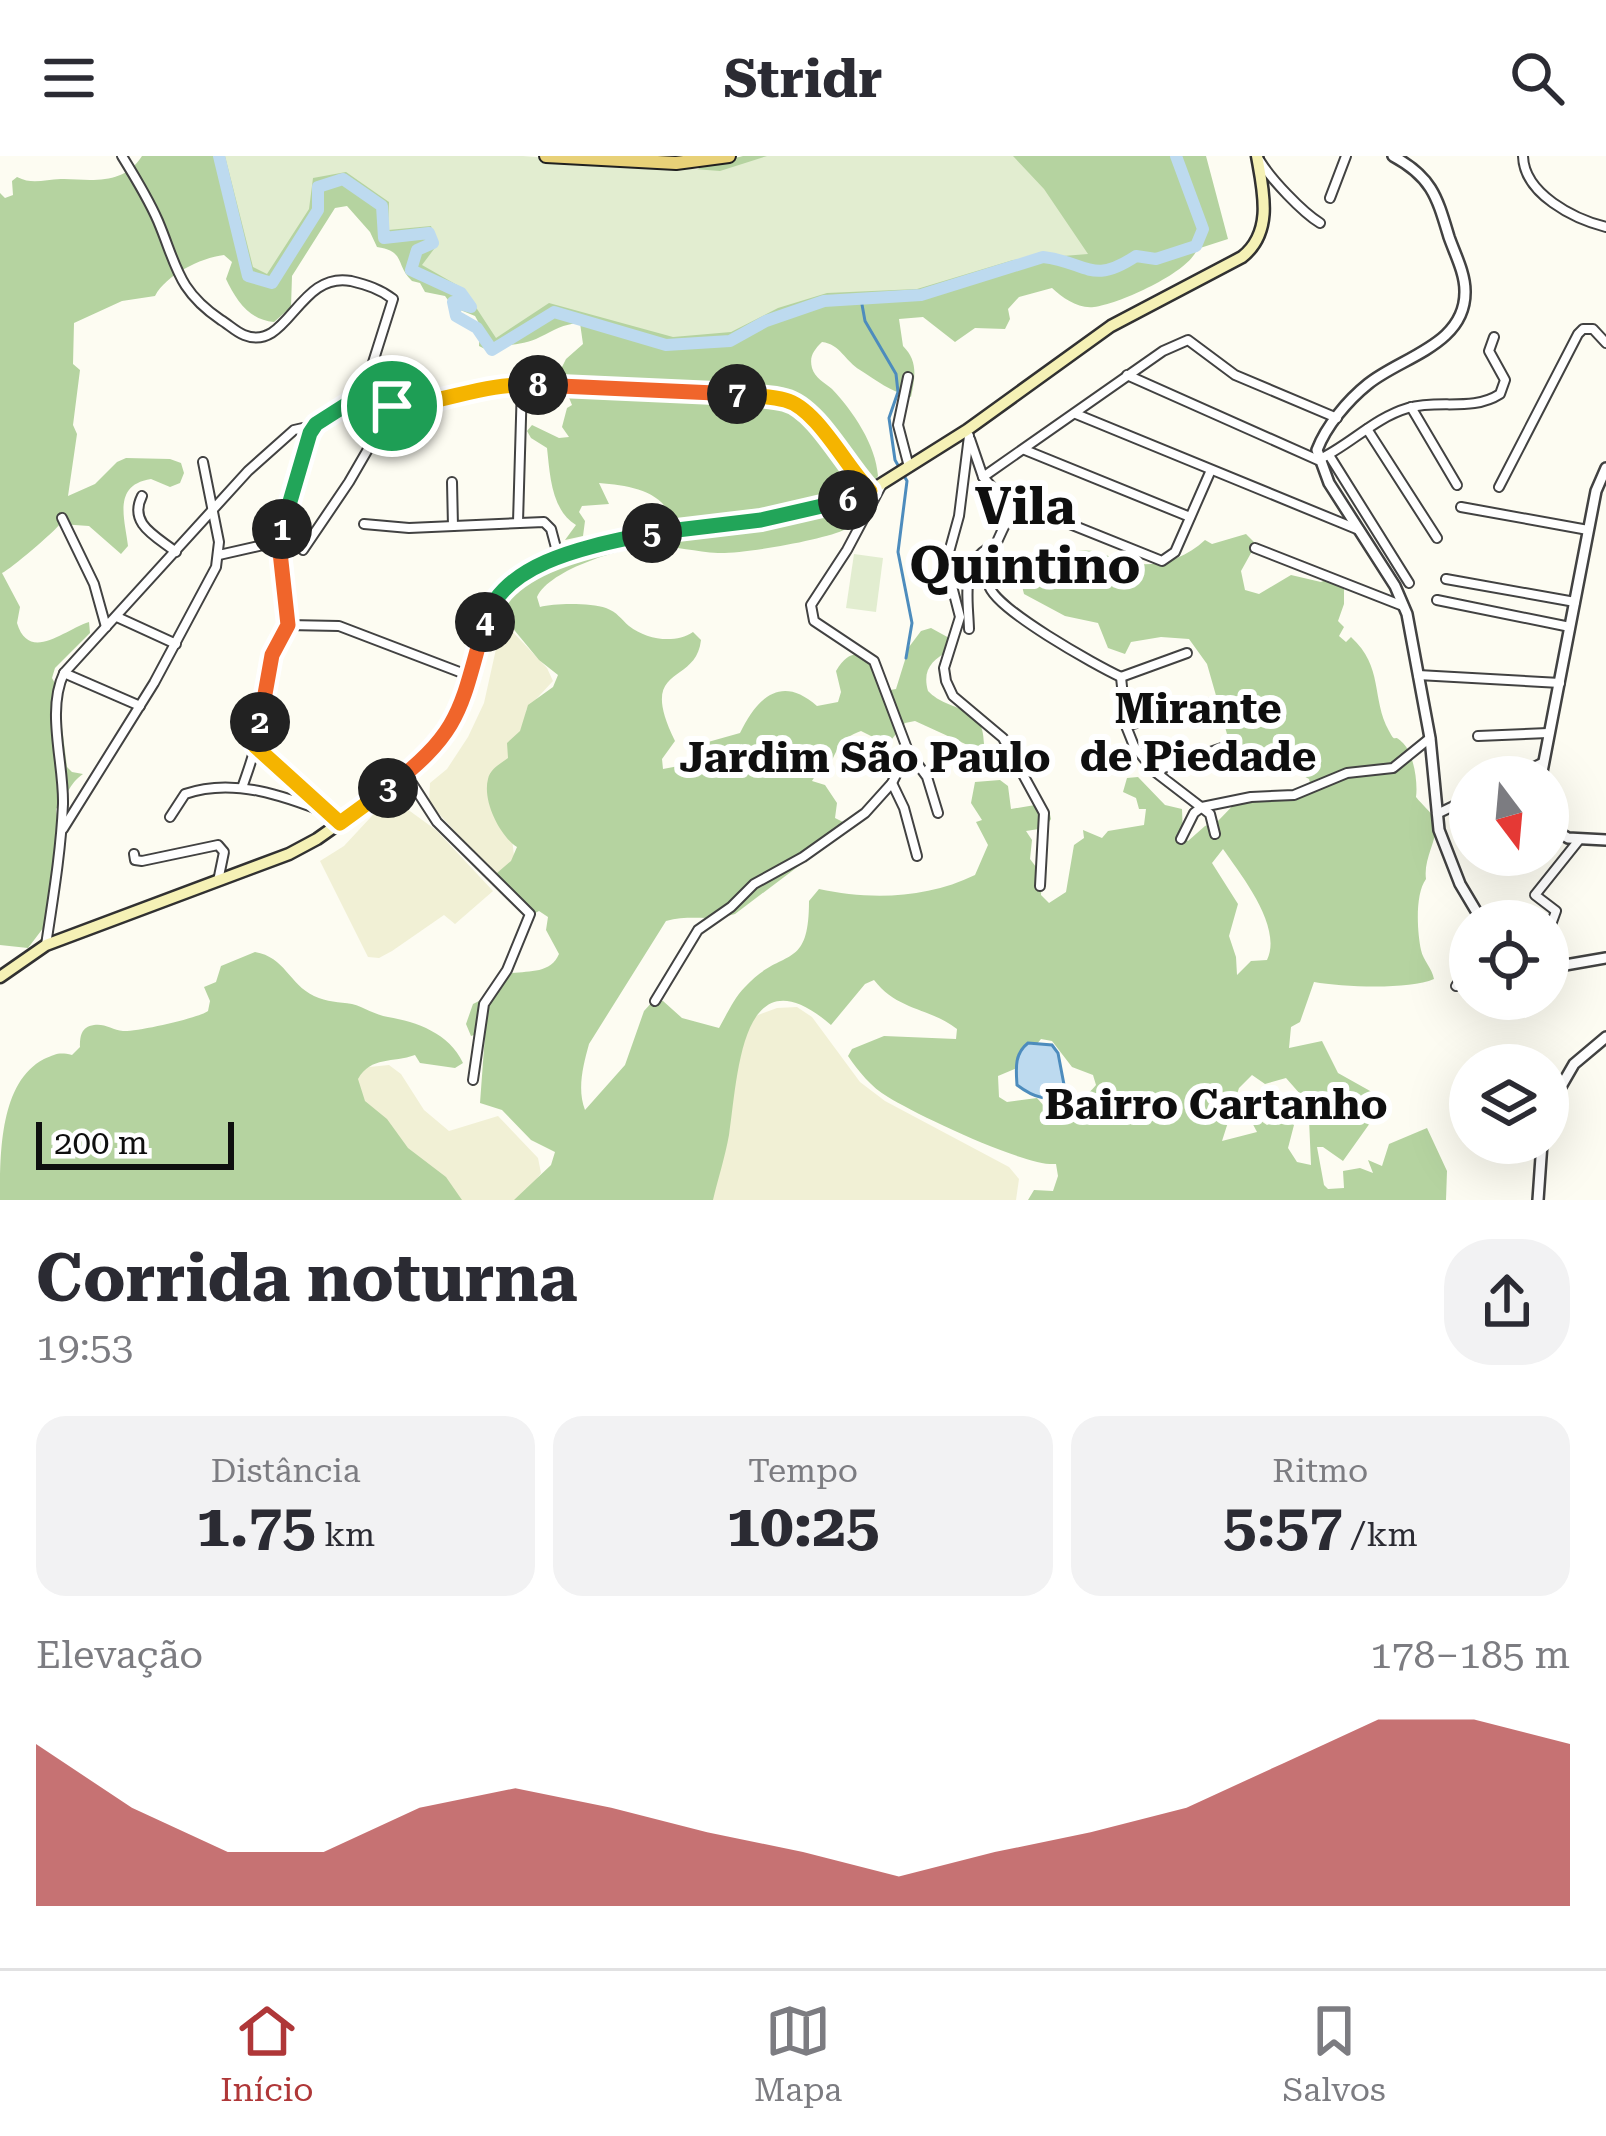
<!DOCTYPE html>
<html lang="pt">
<head>
<meta charset="utf-8">
<style>
  :root { --surface:#fff; --page:#f2f2f3; --text:#2b2b33; --muted:#7c7c81; --line:#e1e1e2; --accent:#af3738 }
  body { margin:0; font-family:"Roboto Serif",serif; background:var(--page); color:var(--text); height:100vh; display:flex; flex-direction:column; font-size:45px; white-space:nowrap }
  * { box-sizing:border-box; margin:0 }
  p { font-size:39px; color:var(--muted) }
  .icon { flex:none; width:66px; height:66px; fill:none; stroke:currentColor; stroke-width:2; stroke-linecap:round; stroke-linejoin:round }
  .map { position:relative; height:1044px; overflow:hidden }
  .details { display:flex; flex-direction:column; background:var(--surface); flex:1 }
  .details>* { flex:none }
  .needle { width:78px; rotate:164deg }
  .controls { position:absolute; left:1449px; top:600px; display:grid; gap:24px }
  .controls a { display:grid; place-items:center; width:120px; height:120px; border-radius:50%; background:var(--surface); box-shadow:0 12px 48px #0002; font-size:60px }
  .scale { position:absolute; left:36px; bottom:30px; width:198px; box-sizing:border-box; padding-left:12px; border:6px solid #0f0f0f; border-top:0; font-size:33px; line-height:42px; white-space:nowrap; color:#0f0f0f; -webkit-text-stroke:9px #fff; paint-order:stroke }
  .pin { position:absolute; display:grid; place-items:center; width:102px; height:102px; color:#fff; margin:-51px; border:6px solid #fff; border-radius:50%; box-shadow:0 3px 12px #0007 }
  .km { position:absolute; width:60px; height:60px; margin:-30px; border-radius:50%; background:#222; color:#fff; font-size:33px; line-height:60px; text-align:center }
  .round { display:grid; place-items:center; flex:none; width:126px; height:126px; border-radius:48px; background:var(--page) }
  .summary { display:flex; align-items:center; justify-content:space-between; height:204px; padding:0 36px }
  h1 { font-size:66px; font-weight:700; line-height:90px }
  .metrics { display:grid; grid-template-columns:repeat(3,1fr); gap:18px; height:204px; padding:12px 36px }
  .metrics div { display:grid; align-content:center; border-radius:30px; background:var(--page); text-align:center }
  .metrics b { font-size:60px; font-weight:700 }
  .metrics small { font-size:33px; font-weight:400 }
  .metrics p { font-size:33px }
  .chart { height:336px; padding:24px 36px }
  .chart p { display:flex; justify-content:space-between }
  .chart svg { width:100%; height:216px; margin-top:12px; fill:var(--accent); opacity:.7 }
  header { display:flex; justify-content:space-between; align-items:center; height:156px; padding:0 36px; background:var(--surface); font-size:54px; font-weight:700 }
  .tab-bar { display:flex; justify-content:space-around; align-items:center; height:168px; border-top:3px solid var(--line); background:var(--surface); font-size:33px; color:var(--muted) }
  .tab-bar a { display:grid; justify-items:center; gap:6px }
  .tab-bar .on { color:var(--accent) }
  .map>svg:first-child { display:block }
  .farmland { fill:#f1f0d5 }
  .forest { fill:#b5d3a0; fill-rule:evenodd }
  .pitch { fill:#e2edd0 }
  .water { fill:#bddaef; stroke:#4d8cbd; stroke-width:3 }
  .lines { fill:none; stroke-linecap:round; stroke-linejoin:round }
  .stream { stroke:#4d8cbd; stroke-width:3 }
  .river { stroke:#bddaef; stroke-width:12 }
  .minor-casing { stroke:#424242; stroke-width:12 }
  .tertiary-casing { stroke:#424242; stroke-width:14 }
  .secondary-casing { stroke:#313131; stroke-width:15 }
  .primary-casing { stroke:#202020; stroke-width:16 }
  .minor { stroke:#fff; stroke-width:8 }
  .tertiary { stroke:#fff; stroke-width:9 }
  .secondary { stroke:#f5f1b5; stroke-width:10 }
  .primary { stroke:#e8d178; stroke-width:12 }
  .split-1-casing { stroke:#fff; stroke-width:24 }
  .split-2-casing { stroke:#fff; stroke-width:24 }
  .split-3-casing { stroke:#fff; stroke-width:24 }
  .split-4-casing { stroke:#fff; stroke-width:24 }
  .split-5-casing { stroke:#fff; stroke-width:24 }
  .split-6-casing { stroke:#fff; stroke-width:24 }
  .split-7-casing { stroke:#fff; stroke-width:24 }
  .split-8-casing { stroke:#fff; stroke-width:24 }
  .split-9-casing { stroke:#fff; stroke-width:24 }
  .split-1 { stroke:#22a559; stroke-width:15 }
  .split-2 { stroke:#f0652b; stroke-width:15 }
  .split-3 { stroke:#f5b400; stroke-width:15 }
  .split-4 { stroke:#f0652b; stroke-width:15 }
  .split-5 { stroke:#22a559; stroke-width:15 }
  .split-6 { stroke:#22a559; stroke-width:15 }
  .split-7 { stroke:#f5b400; stroke-width:15 }
  .split-8 { stroke:#f0652b; stroke-width:15 }
  .split-9 { stroke:#f5b400; stroke-width:15 }
  .labels { text-anchor:middle; dominant-baseline:central; stroke-width:12; stroke-linejoin:round; paint-order:stroke }
  .neighbourhood-label { font-size:42px; font-weight:bold; fill:#0f0f0f; stroke:#fff }
  .district-label { font-size:51px; font-weight:bold; fill:#0f0f0f; stroke:#fff }
</style>
</head>
<body>
<header><svg class="icon" aria-label="menu" viewBox="0 0 24 24"><path d="M4 6h16M4 12h16M4 18h16"/></svg>Stridr<svg class="icon" aria-label="search" viewBox="0 0 24 24"><circle cx="10" cy="10" r="6"/><path d="M15 15l6 6"/></svg></header>
<div class="map">
<svg width="1606" height="1044" viewBox="0 0 1606 1044">
  <rect width="100%" height="100%" fill="#fdfcf2"/>
  <!-- farmland -->
  <g class="farmland">
    <polygon points="510,473 547,512 553,525 526,554 534,567 505,625 515,708 497,721 429,647 430,627 447,613 468,581 484,547 498,484 503,475"/>
    <polygon points="396,645 436,674 493,735 455,768 444,759 392,795 379,802 368,801 320,705 344,690 384,647"/>
    <polygon points="797,851 812,861 860,926 885,945 1009,1011 1019,1023 1016,1044 710,1044 743,880 750,862 777,852"/>
    <polygon points="389,909 401,918 424,954 449,975 498,960 538,1002 541,1017 529,1034 516,1044 444,1044 375,984 353,918 369,911"/>
  </g>
  <!-- forest -->
  <g class="forest">
    <path d="M142 0H503L694 16 702 10 743 0H1206L1228 83 1197 93C1190 116 1119 148 1094 151 1078 153 1063 142 1052 132L1019 141 1008 153 1010 163 1005 173 975 172 955 186 923 161 899 163 903 190C917 204 916 218 911 241 890 235 877 225 860 214 845 205 840 188 822 186 814 194 809 200 812 212 815 222 824 226 832 233 853 255 876 289 878 320L860 343 846 373C825 384 742 398 718 397 696 396 676 390 653 390 623 391 550 413 537 441L540 451C555 447 591 447 606 452 617 456 621 463 629 470 647 484 675 488 693 476L701 484C696 531 636 506 675 585L662 603 663 613 684 609 708 586 740 577C757 542 781 518 817 550L838 546 841 536 836 515C859 477 876 514 885 535L896 533 909 491 921 475 931 472 951 483 949 494C932 505 922 513 928 535 950 558 984 546 984 588L974 592 915 565 905 567 892 583 881 585 861 575C839 584 842 585 833 602 828 612 817 616 812 625L825 629 837 647 835 662 847 668 845 675 735 758C712 766 691 758 666 765L589 888C583 910 577 933 585 954L625 909 644 855 653 845H663L682 862 719 872C727 858 734 842 745 831 782 790 809 817 809 745L819 733C869 744 926 743 975 719L988 689 976 666 982 664 971 647 975 626 1000 624 1008 630 1011 653 1041 648 1049 654 1051 663 1045 672 1026 675 1032 684 1030 703 1042 719 1041 739 1049 747 1066 736 1074 689 1084 682 1083 674 1102 682 1108 675 1144 669 1146 653H1139L1136 642 1123 636 1127 622 1138 621 1165 649 1182 653 1183 681 1188 685 1205 670 1217 666 1245 637 1293 640 1312 635 1309 623 1300 618 1255 613 1248 599 1231 592 1207 508 1189 483 1161 481 1131 486 1125 498 1108 492 1098 467 1065 460 1024 438 1021 426 1041 417 1080 411 1078 395C1098 392 1107 401 1125 406 1153 413 1184 404 1205 384L1212 388 1246 378 1256 388 1241 415 1245 434 1259 438 1291 419 1321 426 1334 420 1344 429V448L1338 465 1344 471 1339 480 1346 486 1351 481C1384 511 1371 542 1389 575 1397 590 1392 575 1403 587 1414 598 1418 627 1416 641 1422 649 1432 656 1435 665 1440 680 1423 701 1426 723 1415 738 1417 775 1421 794 1423 804 1432 812 1434 823 1409 834 1343 831 1314 826L1300 866 1291 871 1289 892 1322 885 1338 917 1388 945 1390 959 1370 967 1343 1005 1323 991H1317L1324 1029 1328 1033 1344 1032 1343 1015 1360 1012 1373 1017 1368 1004 1382 1010 1389 988 1427 972 1447 1015 1446 1044H1028L1034 1034 1053 1035 1058 1020 1056 1008C1026 1011 917 959 888 941 871 931 859 916 848 900L852 893 884 880 956 883 957 873C928 851 898 855 874 824L865 828 831 869C741 791 738 920 729 979 725 1001 718 1023 713 1044H514L551 1009 555 996 531 984 502 954 480 947 485 879 483 876 471 880 466 868 473 848 481 844 486 848 512 817C530 815 551 817 559 798L546 774 548 761 539 755 526 762 524 745 500 729 497 717 511 705 517 691C501 681 482 646 488 623 490 613 500 608 508 602L507 587 520 575 528 549 553 531 558 519 539 504 505 463 499 462 501 442 563 404 675 369C664 334 632 330 599 327L609 348 582 350 579 356 585 365 583 380 565 384 576 369C551 354 550 318 547 292L531 282 527 275 532 269 559 282 569 281 562 271 567 252 572 249 559 217 566 203 583 188 580 167C562 168 555 174 540 181 523 190 506 187 489 195L479 190 480 169 475 160 453 151 445 140 425 136 420 127 412 125C395 109 406 95 377 91L370 76 347 50 335 52 292 120 291 151 274 166C249 164 236 144 226 123L232 106 224 99C200 102 166 119 155 140L122 145 74 167 73 208 80 214 73 269 77 278 68 340 95 328 117 306 126 302 170 303 181 307 184 317 180 327 170 331 151 323C112 329 125 363 128 390L121 398 89 370 60 368C54 376 11 413 2 417L20 451 17 467C29 507 64 474 89 466L90 477 55 512 52 522 57 531 67 611 72 616 83 618C68 628 68 641 56 653L61 687 47 767 28 792 0 789V37L5 42 13 39 12 25 17 21C35 30 46 22 64 23 93 24 124 29 142 0ZM1223 693C1241 719 1283 771 1267 804L1251 805 1237 819 1236 801 1229 780 1238 748 1212 707ZM1041 883 1052 885 1072 911 1093 919 1096 929C1088 940 1064 956 1051 958L1037 942 1007 946 999 941 998 920 1017 912ZM1252 919 1265 928 1286 922 1308 947 1323 952 1319 965 1309 963 1311 1009 1297 1006 1288 992 1294 969 1291 958 1267 969 1261 965 1262 953H1251L1248 959 1257 976 1222 985 1239 932Z"/>
    <path d="M255 796C285 801 289 828 314 840 327 846 339 846 352 848 364 851 375 859 388 861 417 866 449 877 463 907L455 912 420 907 415 899C393 907 371 900 358 923L365 945 387 963 408 992 446 1021 462 1044H0C0 996 0 926 44 903 56 898 59 896 72 899L80 891C80 880 81 871 94 869 104 867 113 874 123 875 136 876 199 862 208 855L210 845 204 831 216 826 221 810Z"/>
  </g>
  <!-- pitch -->
  <g class="pitch">
    <polygon points="225,0 523,0 720,15 767,0 1013,0 1044,33 1088,98 1013,104 917,133 827,137 778,152 731,176 673,181 549,147 496,182 464,133 422,109 437,89 431,70 388,74 389,46 346,16 313,22 309,53 267,118 253,111"/>
    <polygon points="854,398 883,402 876,456 846,452"/>
  </g>
  <!-- water -->
  <path class="water" d="M1028 887 1052 889 1058 897 1065 934C1049 948 1033 941 1017 929 1016 913 1014 898 1028 887Z"/>
  <g class="lines">
    <!-- stream -->
    <polyline class="stream" points="861,143 865,165 896,218 898,236 889,262 895,304 907,325 898,396 912,467 906,502"/>
    <!-- river -->
    <path class="river" d="M219 0 248 120 272 127 318 54V31L343 23 382 50 384 82 429 77 433 87 417 94 411 114 461 137 471 151 453 146 456 160 477 172 492 194 554 156 666 189 730 185 766 165 824 145 921 139 1043 101C1087 106 1091 130 1136 100L1156 103 1196 90 1203 73 1176 0"/>
    <defs>
      <g id="minor">
        <path d="M122 0C135 21 148 42 158 65 177 110 177 134 221 164 228 168 236 176 244 179 288 197 298 115 351 125 367 129 380 133 393 143L363 238"/>
        <path d="M1523 0C1524 38 1574 63 1606 71"/>
        <path d="M1260 5C1271 23 1302 56 1320 67"/>
        <polyline points="1330,42 1346,0"/>
        <path d="M1127 219 1318 304C1350 289 1374 262 1408 252 1439 243 1472 256 1500 238L1505 224 1489 195 1494 181"/>
        <polyline points="908,221 898,269 909,311"/>
        <polyline points="363,238 393,250 414,250 492,229 522,228 684,234 790,244 810,257 848,312 870,335"/>
        <polyline points="1411,251 1457,329"/>
        <polyline points="1076,258 1359,374"/>
        <path d="M316 269C294 300 280 356 280 394 281 419 290 444 288 469L339 470 470 520"/>
        <polyline points="1367,273 1437,382"/>
        <polyline points="969,280 959,360 946,407 960,461 944,512 946,525 953,540 1003,582 1044,657 1040,730"/>
        <polyline points="970,283 983,321 1000,340 1162,405 1175,396 1211,314"/>
        <polyline points="1025,294 1190,361"/>
        <polyline points="1329,299 1409,427"/>
        <polyline points="983,321 1163,195 1188,184 1235,219 1337,262"/>
        <polyline points="452,326 453,370"/>
        <polyline points="1499,331 1578,178 1583,173 1593,173 1606,187"/>
        <path d="M142 340C128 368 156 380 176 396"/>
        <path d="M1015 348C1005 371 984 403 989 429 993 452 1097 510 1121 521"/>
        <polyline points="1461,351 1588,374"/>
        <polyline points="62,362 94,428 106,471"/>
        <polyline points="518,366 522,228"/>
        <polyline points="364,368 409,372 544,366 551,373 559,403"/>
        <polyline points="1255,392 1403,450"/>
        <polyline points="303,394 349,326 393,250"/>
        <polyline points="219,399 281,385"/>
        <polyline points="1446,423 1575,446"/>
        <polyline points="1437,444 1570,471"/>
        <polyline points="117,461 176,488"/>
        <path d="M969 473C968 439 959 404 996 388"/>
        <polyline points="64,517 140,550"/>
        <polyline points="1418,519 1560,527"/>
        <polyline points="1121,521 1126,570 1134,590 1154,615 1210,658 1215,678"/>
        <polyline points="1121,521 1187,497"/>
        <polyline points="1126,570 1208,547"/>
        <polyline points="1478,580 1548,577"/>
        <polyline points="255,590 341,667"/>
        <polyline points="908,595 927,621 938,657"/>
        <polyline points="1155,615 1222,592"/>
        <polyline points="406,618 437,666 530,758 507,814 484,848 473,924"/>
        <polyline points="1513,621 1542,607"/>
        <polyline points="892,627 904,652 917,700"/>
        <path d="M242 632C247 617 253 602 256 587 264 550 262 499 288 469"/>
        <polyline points="1437,658 1470,642"/>
        <path d="M170 661 185 638C233 621 285 640 330 658"/>
        <polyline points="63,673 154,527 216,411 219,386 203,306"/>
        <polyline points="1181,683 1194,657 1202,651 1251,641 1294,639 1347,617 1393,612 1430,582"/>
        <polyline points="134,698 135,704 142,705 218,689 224,696 218,725"/>
        <polyline points="1493,710 1507,699"/>
        <polyline points="1548,777 1556,755 1535,739 1579,684"/>
        <path d="M46 789C53 742 61 695 63 648 64 607 46 555 64 517L248 315 294 274 316 269 363 238"/>
        <polyline points="1456,830 1470,809"/>
        <polyline points="655,845 698,774 731,751 754,728 803,701 865,657 892,627 908,595 874,505 814,465 811,449 847,394 881,330"/>
      </g>
      <g id="tertiary">
        <path d="M1393 0C1432 21 1437 41 1449 81 1455 98 1465 117 1465 135 1466 189 1401 201 1368 228 1348 244 1326 270 1317 294L1329 327 1395 430 1407 458 1430 582 1439 674 1460 728 1482 765"/>
        <polyline points="1541,621 1596,335 1606,312"/>
        <polyline points="1548,670 1568,682 1606,684"/>
        <polyline points="1548,812 1606,802"/>
        <polyline points="1548,953 1574,908 1606,881"/>
        <polyline points="1538,1044 1542,987"/>
      </g>
      <path id="secondary" d="M0 821 46 789 289 698 317 683 378 640 427 601 448 578 458 560 492 447 530 414 612 386 666 374 808 357 870 335 967 274 1111 170 1242 101C1274 76 1263 34 1257 0"/>
      <polyline id="primary" points="546,0 676,7 729,0"/>
    </defs>
    <!-- minor casing -->
    <use href="#minor" class="minor-casing"/>
    <!-- tertiary casing -->
    <use href="#tertiary" class="tertiary-casing"/>
    <!-- secondary casing -->
    <use href="#secondary" class="secondary-casing"/>
    <!-- primary casing -->
    <use href="#primary" class="primary-casing"/>
    <!-- minor -->
    <use href="#minor" class="minor"/>
    <!-- tertiary -->
    <use href="#tertiary" class="tertiary"/>
    <!-- secondary -->
    <use href="#secondary" class="secondary"/>
    <!-- primary -->
    <use href="#primary" class="primary"/>
  </g>
  <g class="lines">
    <defs>
      <polyline id="split-1" points="282,373 310,277 316,268 363,238 392,250"/>
      <polyline id="split-2" points="260,566 272,499 288,469 280,396 282,373"/>
      <polyline id="split-3" points="260,566 255,590 340,667 388,632"/>
      <path id="split-4" d="M388 632C463 574 460 553 485 466"/>
      <path id="split-5" d="M485 466C503 403 597 389 652 377"/>
      <polyline id="split-6" points="652,377 761,364 848,344"/>
      <path id="split-7" d="M737 238C753 240 770 240 785 244 817 252 846 311 870 335L848 344"/>
      <polyline id="split-8" points="538,229 737,238"/>
      <path id="split-9" d="M392 250C446 248 480 226 538 229"/>
    </defs>
    <!-- split-1 casing -->
    <use href="#split-1" class="split-1-casing"/>
    <!-- split-2 casing -->
    <use href="#split-2" class="split-2-casing"/>
    <!-- split-3 casing -->
    <use href="#split-3" class="split-3-casing"/>
    <!-- split-4 casing -->
    <use href="#split-4" class="split-4-casing"/>
    <!-- split-5 casing -->
    <use href="#split-5" class="split-5-casing"/>
    <!-- split-6 casing -->
    <use href="#split-6" class="split-6-casing"/>
    <!-- split-7 casing -->
    <use href="#split-7" class="split-7-casing"/>
    <!-- split-8 casing -->
    <use href="#split-8" class="split-8-casing"/>
    <!-- split-9 casing -->
    <use href="#split-9" class="split-9-casing"/>
    <!-- split-1 -->
    <use href="#split-1" class="split-1"/>
    <!-- split-2 -->
    <use href="#split-2" class="split-2"/>
    <!-- split-3 -->
    <use href="#split-3" class="split-3"/>
    <!-- split-4 -->
    <use href="#split-4" class="split-4"/>
    <!-- split-5 -->
    <use href="#split-5" class="split-5"/>
    <!-- split-6 -->
    <use href="#split-6" class="split-6"/>
    <!-- split-7 -->
    <use href="#split-7" class="split-7"/>
    <!-- split-8 -->
    <use href="#split-8" class="split-8"/>
    <!-- split-9 -->
    <use href="#split-9" class="split-9"/>
  </g>
  <g class="labels">
    <!-- neighbourhood labels -->
    <g class="neighbourhood-label">
      <text x="1198" y="552">Mirante<tspan x="1198" dy="48">de Piedade</tspan></text>
      <text x="865" y="601">Jardim São Paulo</text>
      <text x="1216" y="948">Bairro Cartanho</text>
    </g>
    <!-- district labels -->
    <g class="district-label">
      <text x="1025" y="350">Vila<tspan x="1025" dy="59">Quintino</tspan></text>
    </g>
  </g>
</svg>
<div class="controls">
<a><svg class="needle" viewBox="-14 -14 28 28"><path d="M0-13l5 13h-10z" fill="#e53935"/><path d="M0 13l5-13h-10z" fill="#7c7c81"/></svg></a>
<a><svg class="icon" aria-label="locate" viewBox="0 0 24 24"><circle cx="12" cy="12" r="6"/><path d="M12 2v4M12 18v4M2 12h4M18 12h4"/></svg></a>
<a><svg class="icon" aria-label="layers" viewBox="0 0 24 24"><path d="M12 4l9 5-9 5-9-5zM3 14l9 5 9-5"/></svg></a>
</div>
<div class="scale">200 m</div>
<div class="pin" style="left:392px;top:250px;background:#1e9e55"><svg class="icon" aria-label="arrive" viewBox="0 0 24 24"><path d="M6 21V4h12l-3 4 3 4H6"/></svg></div>
<b class="km" style="left:282px;top:373px">1</b>
<b class="km" style="left:260px;top:566px">2</b>
<b class="km" style="left:388px;top:632px">3</b>
<b class="km" style="left:485px;top:466px">4</b>
<b class="km" style="left:652px;top:377px">5</b>
<b class="km" style="left:848px;top:344px">6</b>
<b class="km" style="left:737px;top:238px">7</b>
<b class="km" style="left:538px;top:229px">8</b>
</div>
<section class="details">
<div class="summary"><div><h1>Corrida noturna</h1><p>19:53</p></div><a class="round"><svg class="icon" aria-label="share" viewBox="0 0 24 24"><path d="M12 15V3M7 8l5-5 5 5M5 13v7h14v-7"/></svg></a></div>
<div class="metrics">
<div><p>Distância</p><b>1.75<small> km</small></b></div>
<div><p>Tempo</p><b>10:25</b></div>
<div><p>Ritmo</p><b>5:57<small> /km</small></b></div>
</div>
<div class="chart"><p><span>Elevação</span>178–185 m</p>
<svg viewBox="0 0 160 44" preserveAspectRatio="none"><path d="M0 44V11L10 24L20 33L30 33L40 24L50 20L60 24L70 29L80 33L90 38L100 33L110 29L120 24L130 15L140 6L150 6L160 11V44z"/></svg>
</div>
</section>
<nav class="tab-bar">
<a class="on"><svg class="icon" aria-label="home" viewBox="0 0 24 24"><path d="M3 11l9-7 9 7M6 9v11h12V9"/></svg>Início</a>
<a><svg class="icon" aria-label="map" viewBox="0 0 24 24"><path d="M3 6l6-2 6 2 6-2v14l-6 2-6-2-6 2zM9 4v14M15 6v14"/></svg>Mapa</a>
<a><svg class="icon" aria-label="saved" viewBox="0 0 24 24"><path d="M7 4h10v16l-5-4-5 4z"/></svg>Salvos</a>
</nav>
</body>
</html>
